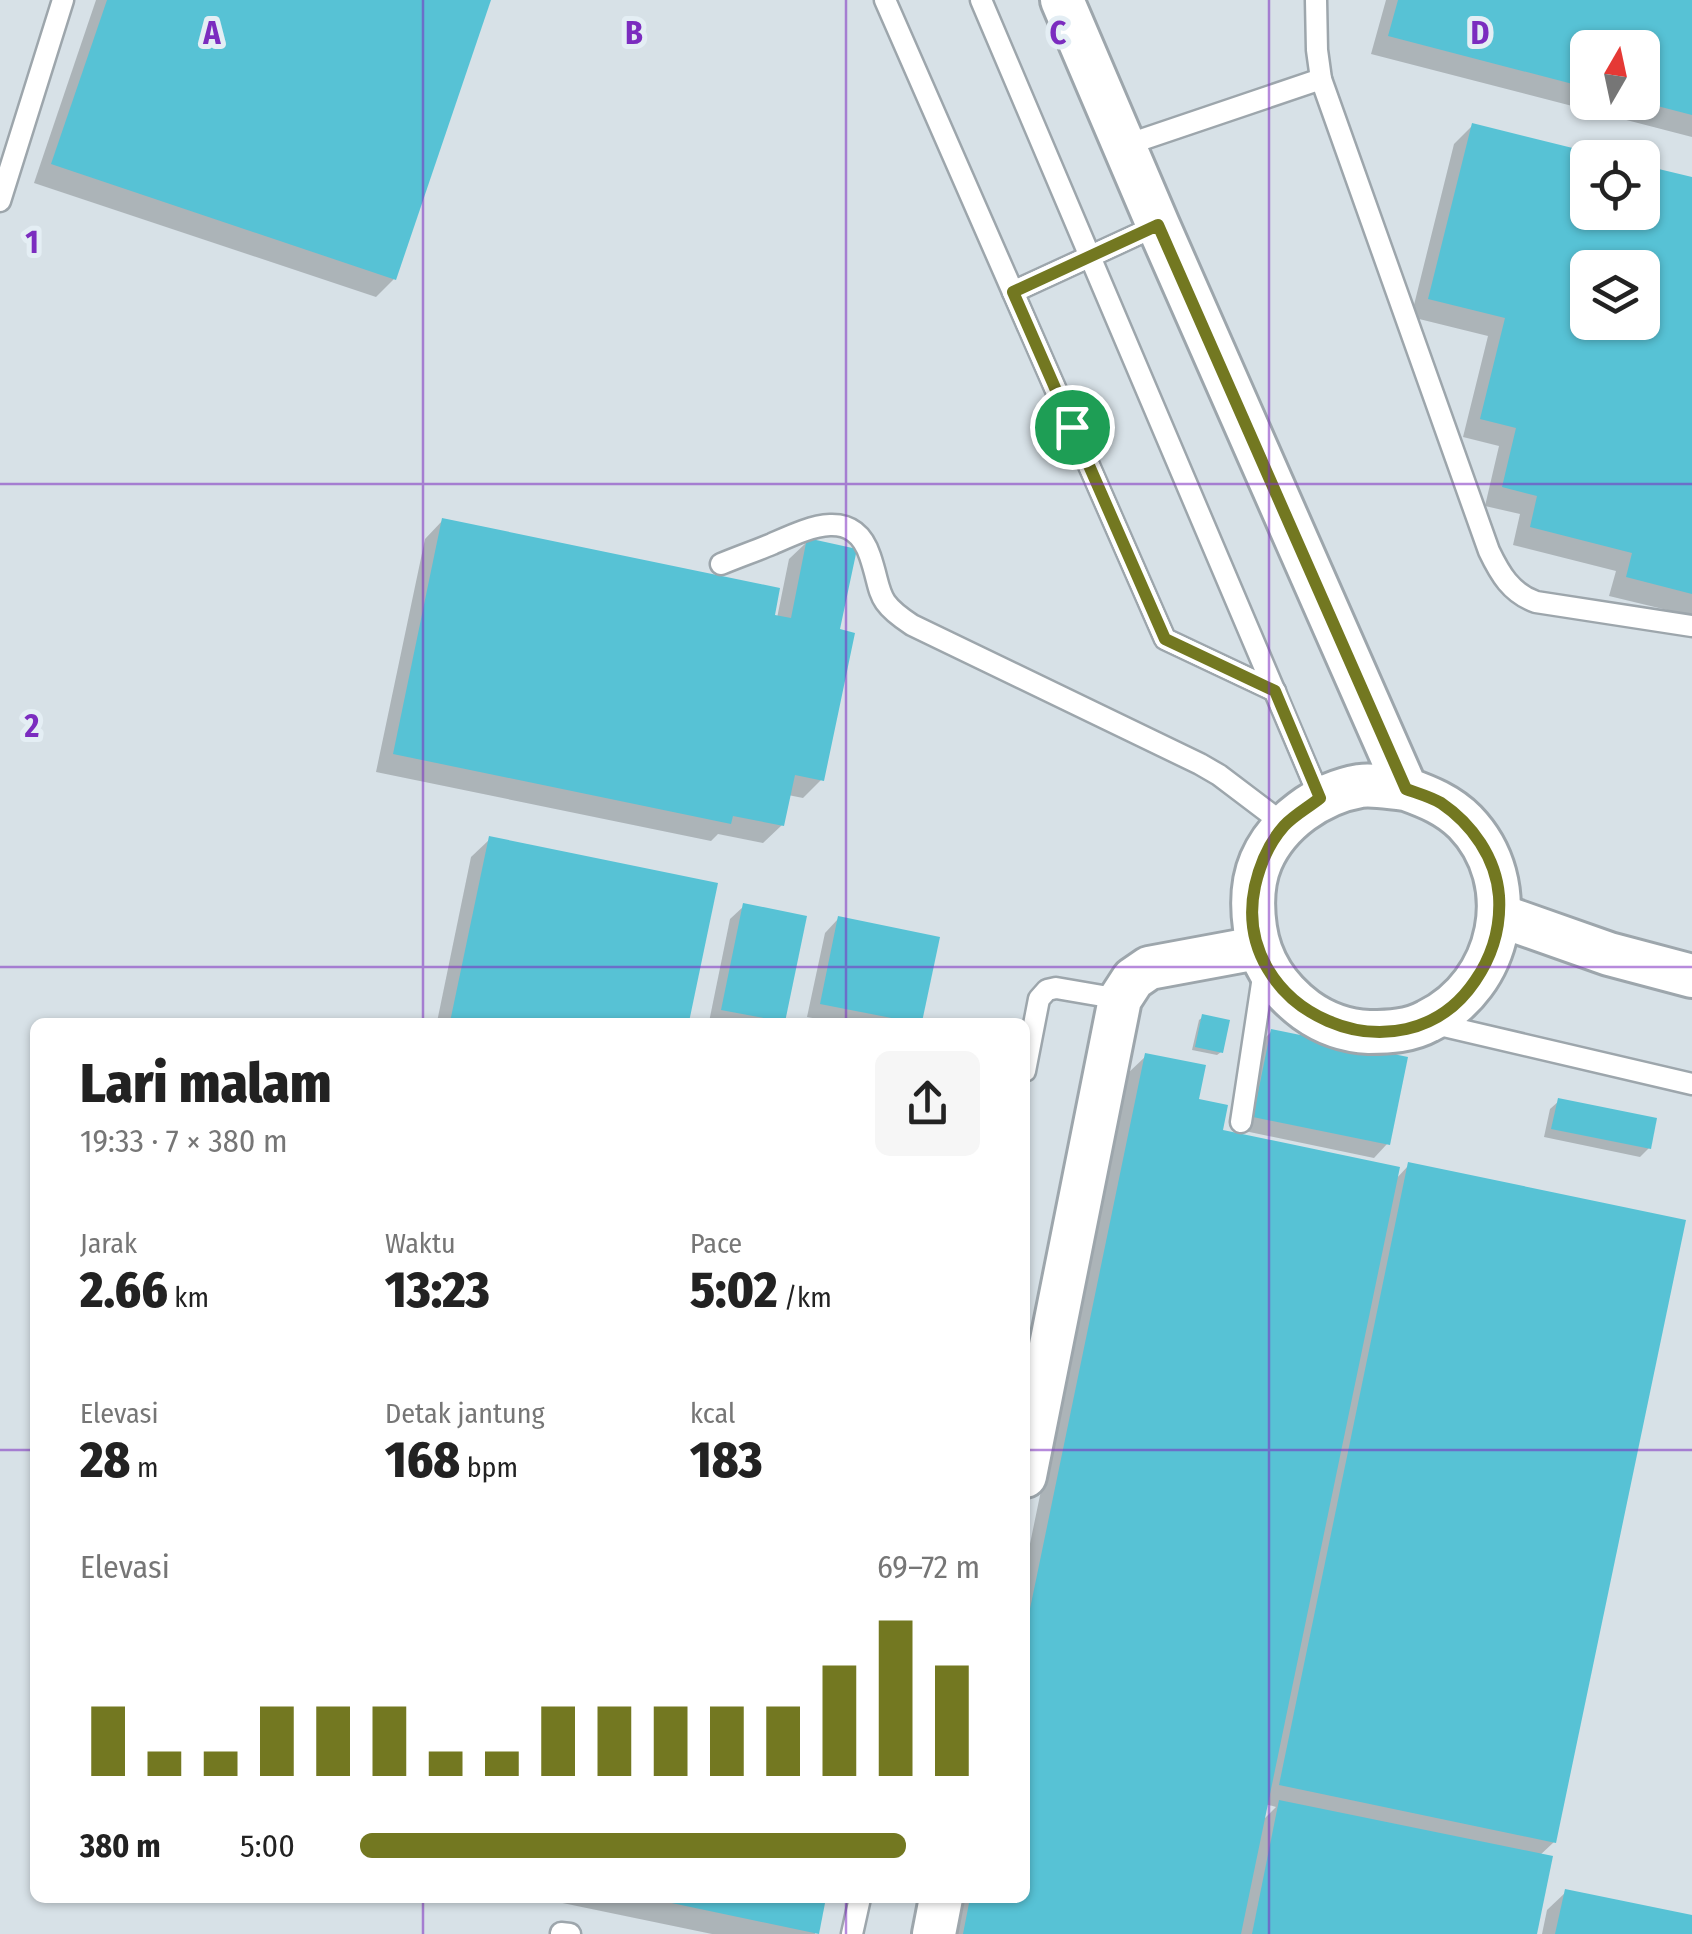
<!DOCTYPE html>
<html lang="id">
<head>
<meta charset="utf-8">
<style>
  :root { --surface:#fff; --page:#f6f6f6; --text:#222; --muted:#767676; --accent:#737821 }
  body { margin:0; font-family:"Fira Sans Condensed",sans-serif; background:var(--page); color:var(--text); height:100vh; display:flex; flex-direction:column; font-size:38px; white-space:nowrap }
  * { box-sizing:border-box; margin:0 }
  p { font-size:32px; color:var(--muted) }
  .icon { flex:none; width:55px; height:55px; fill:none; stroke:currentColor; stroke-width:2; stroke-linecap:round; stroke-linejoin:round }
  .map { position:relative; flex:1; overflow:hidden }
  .sheet { position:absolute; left:30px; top:1018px; width:1000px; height:885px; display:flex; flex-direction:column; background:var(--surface); border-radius:15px; box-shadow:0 2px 8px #0004 }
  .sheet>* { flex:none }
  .needle { width:65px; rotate:9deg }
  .buttons { position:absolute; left:1570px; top:30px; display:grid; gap:20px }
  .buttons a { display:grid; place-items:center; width:90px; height:90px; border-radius:15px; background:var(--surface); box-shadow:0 2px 8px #0004; font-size:50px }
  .pin { position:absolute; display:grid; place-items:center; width:85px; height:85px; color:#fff; margin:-42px; border:5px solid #fff; border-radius:50%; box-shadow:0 2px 10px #0007 }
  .round { display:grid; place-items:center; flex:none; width:105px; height:105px; border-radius:15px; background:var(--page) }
  .headline { display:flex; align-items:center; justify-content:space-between; height:170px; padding:0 50px }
  h1 { font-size:55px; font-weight:800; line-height:75px }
  .stats { display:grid; grid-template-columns:repeat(3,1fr); gap:15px; height:170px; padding:10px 50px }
  .stats div { display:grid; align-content:center }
  .stats b { font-size:50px; font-weight:800 }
  .stats small { font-size:28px; font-weight:400 }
  .stats p { font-size:28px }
  .chart { height:280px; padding:20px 50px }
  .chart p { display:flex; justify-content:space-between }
  .chart svg { width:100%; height:180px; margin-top:10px; stroke:var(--accent); stroke-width:6 }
  ul { padding:0 50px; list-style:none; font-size:32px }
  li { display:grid; grid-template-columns:160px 120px 1fr; align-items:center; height:75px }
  li i { height:25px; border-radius:12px; background:var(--accent) }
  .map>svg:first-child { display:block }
  .shadow { fill:#0003; fill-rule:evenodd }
  .building { fill:#57c2d5; fill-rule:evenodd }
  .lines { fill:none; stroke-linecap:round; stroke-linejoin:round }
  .lane-casing { stroke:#9da6ac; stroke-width:25 }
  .street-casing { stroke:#9da6ac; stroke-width:48 }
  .lane { stroke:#fff; stroke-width:20 }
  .street { stroke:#fff; stroke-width:42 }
  .route-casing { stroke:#fff; stroke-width:20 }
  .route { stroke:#737821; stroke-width:12 }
  .grid { fill:none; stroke:#7b2cbf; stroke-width:2.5; stroke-opacity:0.55 }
  .grid-label { font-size:32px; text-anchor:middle; font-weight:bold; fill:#7b2cbf; stroke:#e4eef4; stroke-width:10; stroke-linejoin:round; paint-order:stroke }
</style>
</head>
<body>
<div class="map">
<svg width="1692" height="1934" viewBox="0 0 1692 1934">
  <rect width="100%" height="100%" fill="#d7e1e7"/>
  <!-- shadow -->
  <g class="shadow">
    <polygon points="96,0 489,0 394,279 376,297 34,183"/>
    <path d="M1386 0H1692V137L1371 54ZM1588 48H1642V102H1588Z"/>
    <path d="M1472 126 1601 158H1588V212H1642L1692 180V616L1609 596 1616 571 1513 545 1520 514 1485 506 1499 446 1463 437 1488 336 1411 317 1454 144ZM1588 268H1642V322H1588Z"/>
    <polygon points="443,520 777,618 789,559 808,541 837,631 822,779 803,798 788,795 782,825 763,843 718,834 711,841 376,772 425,539"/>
    <polygon points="490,839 715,885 686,1022 437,1022 471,857"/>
    <polygon points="744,906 804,918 782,1022 709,1022 730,919"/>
    <polygon points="838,919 937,939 920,1022 834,1022 807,1017 825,933"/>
    <polygon points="1203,1017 1221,1052 1217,1055 1192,1050 1199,1020"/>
    <polygon points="1272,1031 1387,1144 1374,1158 1240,1130 1258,1045"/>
    <path d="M1146 1056 1196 1101 1220 1132 1395 1180 1409 1165 1554 1842 1539 1856 1534 1934H949L957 1898H1025V1568L1127 1074ZM1265 1804 1276 1807 1262 1821Z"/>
    <polygon points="1559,1101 1649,1148 1640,1157 1544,1137 1550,1109"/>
    <polygon points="1566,1892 1692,1918 1692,1934 1542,1934 1547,1910"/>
    <polygon points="548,1898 824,1898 815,1934 712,1934 548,1900"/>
  </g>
  <!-- building -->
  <g class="building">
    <polygon points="107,0 491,0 396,280 51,164"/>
    <polygon points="1398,0 1692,0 1692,115 1642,102 1642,48 1588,48 1588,88 1388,36"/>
    <path d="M1472 123 1605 156 1588 158V212H1642V165L1692 177V594L1626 577 1632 553 1530 527 1537 496 1502 487 1516 428 1480 419 1505 318 1428 299ZM1588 268H1642V322H1588Z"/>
    <polygon points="442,518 780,588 775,615 791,618 807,538 857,549 840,629 855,633 824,781 795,775 784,826 733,816 731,824 393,754"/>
    <polygon points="489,836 718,883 689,1022 450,1022"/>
    <polygon points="743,903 807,916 785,1022 721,1010"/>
    <polygon points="838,916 940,937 922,1022 912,1022 820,1004"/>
    <polygon points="1202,1014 1230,1020 1223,1053 1195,1047"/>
    <polygon points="1271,1029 1408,1057 1390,1145 1253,1117"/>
    <polygon points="1145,1053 1206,1065 1199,1099 1228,1105 1223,1130 1400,1167 1241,1934 963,1934 970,1898 1025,1898 1025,1633"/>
    <polygon points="1558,1098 1657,1118 1651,1149 1551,1129"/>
    <polygon points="1408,1162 1686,1220 1556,1843 1279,1785"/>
    <polygon points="1279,1800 1553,1856 1537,1934 1252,1934"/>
    <polygon points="1565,1889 1692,1915 1692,1934 1555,1934"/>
    <polygon points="648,1898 826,1898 819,1934"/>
  </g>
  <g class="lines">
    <defs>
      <g id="lane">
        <polyline points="885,0 1165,639 1275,691"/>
        <polyline points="981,0 1320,798"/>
        <path d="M1316 0 1317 50 1321 79 1489 551C1500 574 1511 593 1536 602L1692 626"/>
        <polyline points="1126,145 1321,79"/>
        <polyline points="0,201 63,0"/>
        <polyline points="1013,292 1158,225"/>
        <path d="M721 564C738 557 755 551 772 544 806 529 853 505 870 556 883 594 874 600 912 625L1200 764 1219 775 1285 825"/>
        <polyline points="1431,1023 1692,1084"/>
        <polyline points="1025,1071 1039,999 1047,990 1056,988 1120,999"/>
        <polyline points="1241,1122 1264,970"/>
        <polyline points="561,1933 570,1934"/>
        <polyline points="852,1934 860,1898"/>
      </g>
      <g id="street">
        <path d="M1062 0 1158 225 1406 789C1428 797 1448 805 1465 822 1524 883 1502 985 1428 1021 1410 1031 1389 1032 1369 1032 1346 1031 1324 1023 1306 1010 1278 989 1260 963 1255 928 1252 907 1252 882 1261 861 1278 822 1319 793 1360 786 1374 784 1392 788 1406 789"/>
        <polyline points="1501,916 1609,954 1692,976"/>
        <polyline points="1025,1476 1120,999 1133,979 1149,968 1257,948"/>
        <polyline points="934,1934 941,1898"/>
      </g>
    </defs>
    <!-- lane casing -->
    <use href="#lane" class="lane-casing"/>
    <!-- street casing -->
    <use href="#street" class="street-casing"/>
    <!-- lane -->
    <use href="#lane" class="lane"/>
    <!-- street -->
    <use href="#street" class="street"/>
  </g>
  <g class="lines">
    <defs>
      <path id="route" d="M1158 225 1406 789C1417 793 1431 797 1441 803 1472 824 1496 858 1499 896 1501 928 1493 955 1475 981 1403 1088 1228 1012 1255 886 1260 864 1269 843 1284 826 1294 815 1309 807 1320 798L1275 691 1165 639 1013 292Z"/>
    </defs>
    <!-- route casing -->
    <use href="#route" class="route-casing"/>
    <!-- route -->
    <use href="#route" class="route"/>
  </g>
  <!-- grid -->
  <path class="grid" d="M423 0V1022M846 0V1022M1269 0V1934M0 484H1692M0 967H1692M0 1450H35M1025 1450H1692M423 1898V1934M846 1898V1934"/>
  <g class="grid-label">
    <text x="212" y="44">A</text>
    <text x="634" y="44">B</text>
    <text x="1058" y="44">C</text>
    <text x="1480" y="44">D</text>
    <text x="32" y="253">1</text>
    <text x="32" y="737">2</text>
  </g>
</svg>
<div class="buttons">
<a><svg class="needle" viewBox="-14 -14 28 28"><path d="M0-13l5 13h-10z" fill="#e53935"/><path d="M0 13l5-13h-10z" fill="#767676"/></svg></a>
<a><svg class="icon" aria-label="locate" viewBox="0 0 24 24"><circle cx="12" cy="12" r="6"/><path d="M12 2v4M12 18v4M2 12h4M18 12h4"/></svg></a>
<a><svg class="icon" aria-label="layers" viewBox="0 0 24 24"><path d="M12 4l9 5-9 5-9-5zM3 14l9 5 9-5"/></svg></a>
</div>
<div class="pin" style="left:1072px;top:427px;background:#1e9e55"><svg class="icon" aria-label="arrive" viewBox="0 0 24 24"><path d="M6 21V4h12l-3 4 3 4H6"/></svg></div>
<section class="sheet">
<div class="headline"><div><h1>Lari malam</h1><p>19:33 · 7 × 380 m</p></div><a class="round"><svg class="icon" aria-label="share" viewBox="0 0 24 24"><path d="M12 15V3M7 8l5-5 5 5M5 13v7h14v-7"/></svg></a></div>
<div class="stats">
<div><p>Jarak</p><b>2.66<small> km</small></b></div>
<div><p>Waktu</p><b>13:23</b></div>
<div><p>Pace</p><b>5:02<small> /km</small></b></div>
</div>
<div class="stats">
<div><p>Elevasi</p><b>28<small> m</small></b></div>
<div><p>Detak jantung</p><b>168<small> bpm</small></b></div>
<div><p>kcal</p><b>183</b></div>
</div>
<div class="chart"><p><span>Elevasi</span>69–72 m</p>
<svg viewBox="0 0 160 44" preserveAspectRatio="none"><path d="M5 44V27M15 44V38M25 44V38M35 44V27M45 44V27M55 44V27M65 44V38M75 44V38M85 44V27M95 44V27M105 44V27M115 44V27M125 44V27M135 44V17M145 44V6M155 44V17"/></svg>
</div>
<ul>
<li><b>380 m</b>5:00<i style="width:88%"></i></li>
</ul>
</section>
</div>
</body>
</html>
